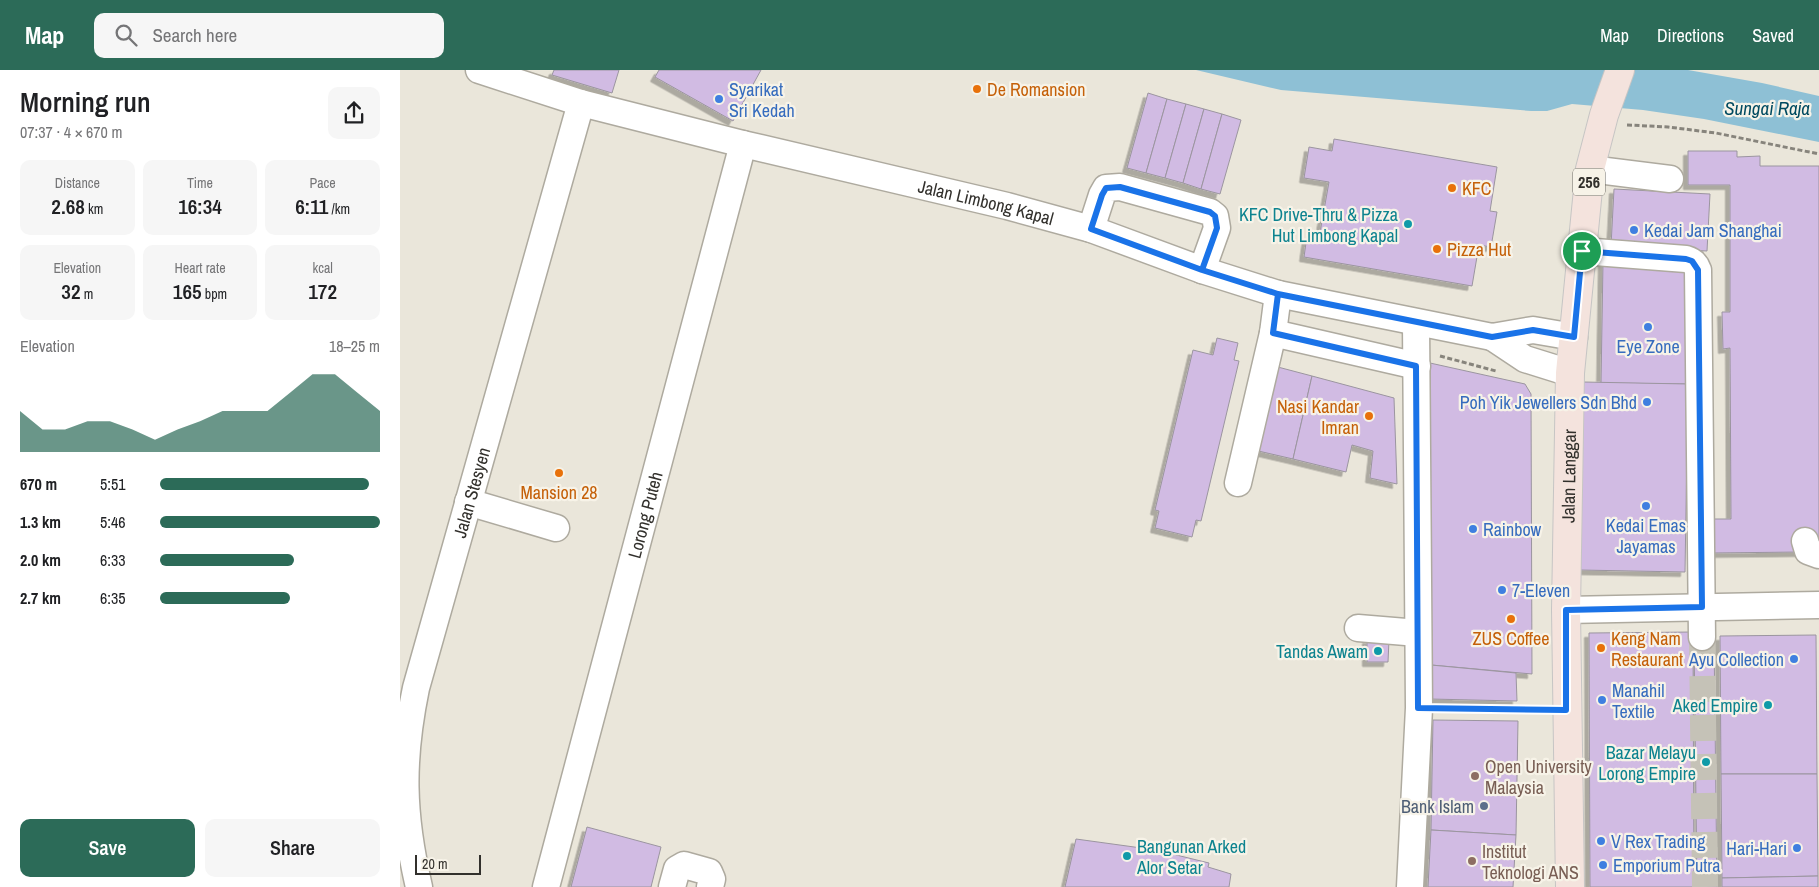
<!DOCTYPE html>
<html lang="en">
<head>
<meta charset="utf-8">
<style>
  :root { --surface:#fff; --page:#f6f6f6; --text:#202124; --muted:#757577; --accent:#2c6b58 }
  body { margin:0; font-family:"Archivo Narrow",sans-serif; background:var(--page); color:var(--text); height:100vh; display:flex; flex-direction:column; font-size:19px; white-space:nowrap }
  * { box-sizing:border-box; margin:0 }
  p { font-size:16px; color:var(--muted) }
  .icon { flex:none; width:28px; height:28px; fill:none; stroke:currentColor; stroke-width:2; stroke-linecap:round; stroke-linejoin:round }
  .map { position:relative; flex:1; overflow:hidden }
  .drawer { display:flex; flex-direction:column; background:var(--surface); width:400px }
  .drawer>* { flex:none }
  .scale { position:absolute; left:15px; bottom:12px; width:66px; box-sizing:border-box; padding-left:5px; border:2px solid #32302c; border-top:0; font-size:14px; line-height:18px; white-space:nowrap; color:#32302c; -webkit-text-stroke:4px #f7f3e8; paint-order:stroke }
  .pin { position:absolute; display:grid; place-items:center; width:42px; height:42px; color:#fff; margin:-21px; border:2px solid #fff; border-radius:50%; box-shadow:0 1px 5px #0007 }
  .round { display:grid; place-items:center; flex:none; width:52px; height:52px; border-radius:10px; background:var(--page) }
  .headline { display:flex; align-items:center; justify-content:space-between; height:85px; padding:0 20px }
  h1 { font-size:28px; font-weight:600; line-height:38px }
  .figures { display:grid; grid-template-columns:repeat(3,1fr); gap:8px; height:85px; padding:5px 20px }
  .figures div { display:grid; align-content:center; border-radius:10px; background:var(--page); text-align:center }
  .figures b { font-size:21px; font-weight:600 }
  .figures small { font-size:14px; font-weight:400 }
  .figures p { font-size:14px }
  .chart { height:140px; padding:10px 20px }
  .chart p { display:flex; justify-content:space-between }
  .chart svg { width:100%; height:90px; margin-top:5px; fill:var(--accent); opacity:.7 }
  .primary-button { display:flex; gap:10px; margin-top:auto; padding:10px 20px }
  .primary-button a { flex:1; height:58px; border-radius:10px; background:var(--accent); color:#fff; font-size:20px; font-weight:600; line-height:58px; text-align:center }
  .primary-button a+a { background:var(--page); color:var(--text) }
  ul { padding:0 20px; list-style:none; font-size:16px }
  li { display:grid; grid-template-columns:80px 60px 1fr; align-items:center; height:38px }
  li i { height:12px; border-radius:6px; background:var(--accent) }
  header { display:flex; align-items:center; gap:30px; box-sizing:border-box; height:70px; padding:0 25px; background:var(--accent); color:#fff }
  header strong { font-size:24px }
  nav { display:flex; gap:28px; margin-inline-start:auto; font-size:18px }
  .search { width:350px; height:45px; background:var(--page); display:flex; align-items:center; gap:12px; box-sizing:border-box; padding:0 18px; border-radius:10px; color:var(--muted); font-size:19px }
  main { display:flex; flex:1; min-height:0 }
  .map>svg:first-child { display:block }
  .water { fill:#8ec0d5 }
  .building { fill:#d1bbe3; stroke:#9b959f; filter:url(#shadow) }
  .lines { fill:none; stroke-linecap:round; stroke-linejoin:round }
  .minor-tunnel { stroke:#c5c2b7; stroke-width:26; stroke-dasharray:26 13; stroke-linecap:butt }
  .minor-casing { stroke:#aeaa9f; stroke-width:29 }
  .major-casing { stroke:#c6c5c4; stroke-width:30 }
  .path { stroke:#87847c; stroke-width:3; stroke-dasharray:5 2.5; stroke-linecap:butt }
  .minor { stroke:#fff; stroke-width:26 }
  .major { stroke:#f4e3dd; stroke-width:28 }
  .route-casing { stroke:#fff; stroke-width:10 }
  .route { stroke:#1a73e8; stroke-width:6 }
  .food-dot { fill:#e8710a; stroke:#f7f3e8; stroke-width:2 }
  .shop-dot { fill:#3f7fe0; stroke:#f7f3e8; stroke-width:2 }
  .culture-dot { fill:#0f9aa8; stroke:#f7f3e8; stroke-width:2 }
  .education-dot { fill:#8d6e63; stroke:#f7f3e8; stroke-width:2 }
  .service-dot { fill:#5c6f8a; stroke:#f7f3e8; stroke-width:2 }
  .labels { text-anchor:middle; dominant-baseline:central; stroke-width:4.5; stroke-linejoin:round; paint-order:stroke }
  .shield { fill:#f7f3e8; stroke:#6d6a64; stroke-width:1 }
  .shield-label { font-size:16px; font-weight:bold; fill:#32302c }
  .shop-label { font-size:18px; fill:#366cbe; stroke:#f7f3e8; text-anchor:start }
  .food-label { font-size:18px; fill:#c56008; stroke:#f7f3e8; text-anchor:start }
  .street-label { font-size:18px; fill:#32302c; stroke:#f7f3e8 }
  .culture-label { font-size:18px; fill:#0d838f; stroke:#f7f3e8; text-anchor:end }
  .education-label { font-size:18px; fill:#785e54; stroke:#f7f3e8; text-anchor:start }
  .service-label { font-size:18px; fill:#4e5e75; stroke:#f7f3e8; text-anchor:end }
  .water-label { font-size:19px; font-style:italic; fill:#004a60; stroke:#f7f3e8 }
</style>
</head>
<body>
<header>
<strong>Map</strong>
<div class="search"><svg class="icon" aria-label="search" viewBox="0 0 24 24"><circle cx="10" cy="10" r="6"/><path d="M15 15l6 6"/></svg>Search here</div>
<nav><a>Map</a><a>Directions</a><a>Saved</a></nav>
</header>
<main>
<section class="drawer">
<div class="headline"><div><h1>Morning run</h1><p>07:37 · 4 × 670 m</p></div><a class="round"><svg class="icon" aria-label="share" viewBox="0 0 24 24"><path d="M12 15V3M7 8l5-5 5 5M5 13v7h14v-7"/></svg></a></div>
<div class="figures">
<div><p>Distance</p><b>2.68<small> km</small></b></div>
<div><p>Time</p><b>16:34</b></div>
<div><p>Pace</p><b>6:11<small> /km</small></b></div>
</div>
<div class="figures">
<div><p>Elevation</p><b>32<small> m</small></b></div>
<div><p>Heart rate</p><b>165<small> bpm</small></b></div>
<div><p>kcal</p><b>172</b></div>
</div>
<div class="chart"><p><span>Elevation</span>18–25 m</p>
<svg viewBox="0 0 160 44" preserveAspectRatio="none"><path d="M0 44V24L10 33L20 33L30 29L40 29L50 33L60 38L70 33L80 29L90 24L100 24L110 24L120 15L130 6L140 6L150 15L160 24V44z"/></svg>
</div>
<ul>
<li><b>670 m</b>5:51<i style="width:95%"></i></li>
<li><b>1.3 km</b>5:46<i style="width:100%"></i></li>
<li><b>2.0 km</b>6:33<i style="width:61%"></i></li>
<li><b>2.7 km</b>6:35<i style="width:59%"></i></li>
</ul>
<div class="primary-button"><a>Save</a><a>Share</a></div>
</section>
<div class="map">
<svg width="1419" height="817" viewBox="0 0 1419 817">
  <defs>
    <filter id="shadow"><feDropShadow dx="-4.5" dy="4.5" stdDeviation="0" flood-color="#0004"/></filter>
  </defs>
  <rect width="100%" height="100%" fill="#eae6da"/>
  <!-- water -->
  <polygon class="water" points="796,0 1288,0 1362,13 1419,26 1419,72 1304,49 1243,40 1172,34 1147,41 1131,41 881,20"/>
  <!-- building -->
  <g class="building">
    <polygon points="154,0 219,0 212,23 152,5"/>
    <polygon points="259,0 361,0 333,51 255,7"/>
    <polygon points="748,23 767,29 746,103 727,98"/>
    <polygon points="767,29 786,34 765,108 746,103"/>
    <polygon points="786,34 804,39 783,113 765,108"/>
    <polygon points="804,39 822,44 801,119 783,113"/>
    <polygon points="822,44 841,50 820,124 801,119"/>
    <polygon points="934,69 1097,97 1090,141 1097,142 1091,177 1079,175 1072,216 904,187 907,166 919,168 929,112 904,108 909,77 932,81"/>
    <polygon points="1288,81 1337,81 1337,87 1360,86 1360,96 1419,96 1419,471 1400,471 1400,482 1313,483 1313,449 1331,449 1330,278 1323,279 1322,242 1330,242 1330,115 1288,115"/>
    <polygon points="1214,119 1310,124 1307,181 1211,176"/>
    <polygon points="1203,192 1290,194 1288,314 1201,313"/>
    <polygon points="817,268 838,273 834,290 839,291 801,451 796,450 792,467 755,458 759,441 755,440 793,280 813,285"/>
    <polygon points="1030,293 1125,314 1131,324 1132,604 1031,595"/>
    <polygon points="874,296 912,306 893,389 854,380"/>
    <polygon points="912,306 994,328 997,414 970,408 973,381 952,375 946,402 893,389"/>
    <polygon points="1183,312 1288,314 1285,502 1180,500"/>
    <polygon points="1293,562 1294,817 1190,817 1189,563"/>
    <polygon points="1416,565 1417,704 1321,704 1320,566"/>
    <polygon points="1294,567 1314,567 1317,817 1297,817"/>
    <polygon points="967,569 989,570 988,592 967,592"/>
    <polygon points="1031,595 1116,603 1117,631 1030,629"/>
    <polygon points="1033,650 1118,651 1116,765 1031,760"/>
    <polygon points="1321,704 1417,704 1418,806 1322,808"/>
    <polygon points="187,757 261,777 251,817 171,817"/>
    <polygon points="1031,760 1116,765 1113,817 1028,817"/>
    <polygon points="676,769 756,780 809,793 808,797 831,804 829,817 665,817"/>
    <polygon points="1418,806 1418,817 1322,817 1322,808"/>
  </g>
  <g class="lines">
    <!-- minor-tunnel -->
    <polyline class="minor-tunnel" points="1302,567 1305,817"/>
    <defs>
      <g id="minor">
        <path id="s1" d="M79 0 181 33 343 74 607 136 691 159 802 200 878 224 1092 267 1133 260 1174 267"/>
        <polyline points="1190,99 1270,109"/>
        <polyline points="691,159 702,125 706,118 720,117 810,142 815,146 817,158 802,200"/>
        <path d="M1182 181 1286 189C1293 191 1296 194 1298 200L1302 567"/>
        <polyline points="873,263 1017,296"/>
        <polyline points="1092,267 1125,289 1170,303"/>
        <polyline points="838,413 873,263 878,224"/>
        <polyline points="68,432 156,458"/>
        <polyline points="1405,471 1408,481 1419,485"/>
        <polyline points="1166,540 1419,535"/>
        <polyline points="958,558 1018,563"/>
        <path id="s2" d="M19 817C2 744 1 691 16 618L181 33"/>
        <path id="s3" d="M146 817 343 74"/>
        <polyline points="272,817 277,799 284,795 309,802 312,809 310,817"/>
        <polyline points="1010,817 1019,638 1016,253"/>
      </g>
      <g id="major">
        <path id="s4" d="M1170 817 1166 540 1170 303 1190 99 1204 45 1220 0"/>
      </g>
    </defs>
    <!-- minor casing -->
    <use href="#minor" class="minor-casing"/>
    <!-- major casing -->
    <use href="#major" class="major-casing"/>
    <!-- path -->
    <g class="path">
      <polyline points="1227,55 1268,57 1316,63 1419,84"/>
      <polyline points="1040,286 1096,301"/>
      <polyline points="1042,638 1143,639"/>
    </g>
    <!-- minor -->
    <use href="#minor" class="minor"/>
    <!-- major -->
    <use href="#major" class="major"/>
  </g>
  <g class="lines">
    <defs>
      <polyline id="route" points="1182,181 1174,267 1133,260 1092,267 878,224 802,200 691,159 702,125 706,118 720,117 810,142 815,146 817,158 802,200 878,224 873,263 1016,296 1018,638 1166,640 1166,540 1302,537 1298,200 1292,191 1286,189 1182,181"/>
    </defs>
    <!-- route casing -->
    <use href="#route" class="route-casing"/>
    <!-- route -->
    <use href="#route" class="route"/>
  </g>
  <!-- markers -->
  <g class="food-dot">
    <circle cx="577" cy="19" r="5"/>
    <circle cx="1052" cy="118" r="5"/>
    <circle cx="1037" cy="179" r="5"/>
    <circle cx="969" cy="346" r="5"/>
    <circle cx="159" cy="403" r="5"/>
    <circle cx="1111" cy="549" r="5"/>
    <circle cx="1201" cy="578" r="5"/>
  </g>
  <g class="shop-dot">
    <circle cx="319" cy="29" r="5"/>
    <circle cx="1234" cy="160" r="5"/>
    <circle cx="1248" cy="257" r="5"/>
    <circle cx="1247" cy="332" r="5"/>
    <circle cx="1246" cy="436" r="5"/>
    <circle cx="1073" cy="459" r="5"/>
    <circle cx="1102" cy="520" r="5"/>
    <circle cx="1394" cy="589" r="5"/>
    <circle cx="1202" cy="630" r="5"/>
    <circle cx="1201" cy="771" r="5"/>
    <circle cx="1397" cy="778" r="5"/>
    <circle cx="1203" cy="795" r="5"/>
  </g>
  <g class="culture-dot">
    <circle cx="1008" cy="154" r="5"/>
    <circle cx="978" cy="581" r="5"/>
    <circle cx="1368" cy="635" r="5"/>
    <circle cx="1306" cy="692" r="5"/>
    <circle cx="727" cy="786" r="5"/>
  </g>
  <g class="education-dot">
    <circle cx="1075" cy="706" r="5"/>
    <circle cx="1072" cy="791" r="5"/>
  </g>
  <circle class="service-dot" cx="1084" cy="736" r="5"/>
  <g class="labels">
    <!-- shield labels -->
    <rect class="shield" x="1173" y="98.5" width="32" height="27" rx="4"/>
    <g class="shield-label">
      <text x="1189" y="112">256</text>
    </g>
    <!-- shop labels -->
    <g class="shop-label">
      <text x="329" y="19">Syarikat<tspan x="329" dy="21">Sri Kedah</tspan></text>
      <text x="1244" y="160">Kedai Jam Shanghai</text>
      <text x="1248" y="276" text-anchor="middle">Eye Zone</text>
      <text x="1237" y="332" text-anchor="end">Poh Yik Jewellers Sdn Bhd</text>
      <text x="1246" y="455" text-anchor="middle">Kedai Emas<tspan x="1246" dy="21">Jayamas</tspan></text>
      <text x="1083" y="459">Rainbow</text>
      <text x="1112" y="520">7-Eleven</text>
      <text x="1384" y="589" text-anchor="end">Ayu Collection</text>
      <text x="1212" y="620">Manahil<tspan x="1212" dy="21">Textile</tspan></text>
      <text x="1211" y="771">V Rex Trading</text>
      <text x="1387" y="778" text-anchor="end">Hari-Hari</text>
      <text x="1213" y="795">Emporium Putra</text>
    </g>
    <!-- food labels -->
    <g class="food-label">
      <text x="587" y="19">De Romansion</text>
      <text x="1062" y="118">KFC</text>
      <text x="1047" y="179">Pizza Hut</text>
      <text x="959" y="336" text-anchor="end">Nasi Kandar<tspan x="959" dy="21">Imran</tspan></text>
      <text x="159" y="422" text-anchor="middle">Mansion 28</text>
      <text x="1111" y="568" text-anchor="middle">ZUS Coffee</text>
      <text x="1211" y="568">Keng Nam<tspan x="1211" dy="21">Restaurant</tspan></text>
    </g>
    <!-- street labels -->
    <g class="street-label">
      <text stroke="none"><textPath href="#s1" startOffset="524">Jalan Limbong Kapal</textPath></text>
      <text stroke="none"><textPath href="#s4" startOffset="411">Jalan Langgar</textPath></text>
      <text stroke="none"><textPath href="#s2" startOffset="404">Jalan Stesyen</textPath></text>
      <text stroke="none"><textPath href="#s3" startOffset="385">Lorong Puteh</textPath></text>
    </g>
    <!-- culture labels -->
    <g class="culture-label">
      <text x="998" y="144">KFC Drive-Thru &amp; Pizza<tspan x="998" dy="21">Hut Limbong Kapal</tspan></text>
      <text x="968" y="581">Tandas Awam</text>
      <text x="1358" y="635">Aked Empire</text>
      <text x="1296" y="682">Bazar Melayu<tspan x="1296" dy="21">Lorong Empire</tspan></text>
      <text x="737" y="776" text-anchor="start">Bangunan Arked<tspan x="737" dy="21">Alor Setar</tspan></text>
    </g>
    <!-- education labels -->
    <g class="education-label">
      <text x="1085" y="696">Open University<tspan x="1085" dy="21">Malaysia</tspan></text>
      <text x="1082" y="781">Institut<tspan x="1082" dy="21">Teknologi ANS</tspan></text>
    </g>
    <!-- service labels -->
    <g class="service-label">
      <text x="1074" y="736">Bank Islam</text>
    </g>
    <!-- water labels -->
    <g class="water-label">
      <text x="1367" y="38">Sungai Raja</text>
    </g>
  </g>
</svg>
<div class="scale">20 m</div>
<div class="pin" style="left:1182px;top:181px;background:#1e9e55"><svg class="icon" aria-label="arrive" viewBox="0 0 24 24"><path d="M6 21V4h12l-3 4 3 4H6"/></svg></div>
</div>
</main>
</body>
</html>
